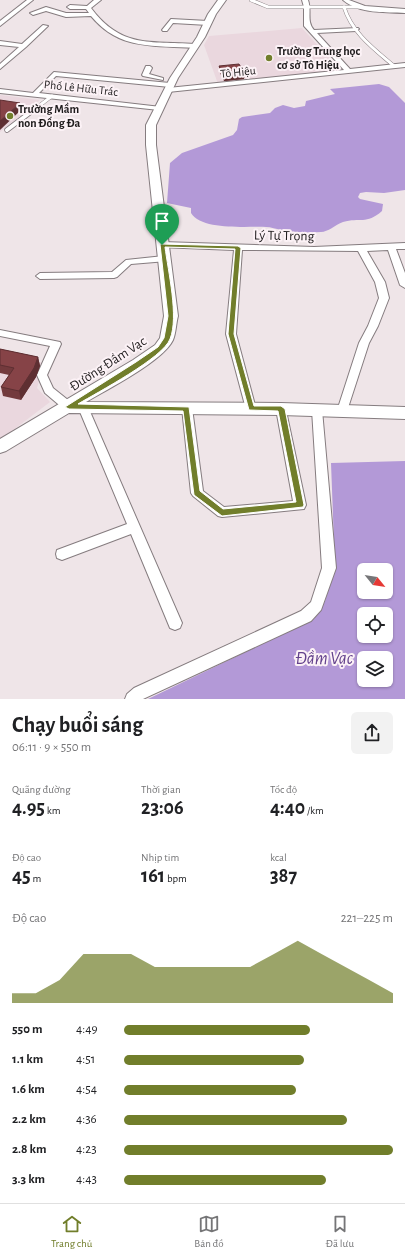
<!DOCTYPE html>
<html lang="vi">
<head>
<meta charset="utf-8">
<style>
  :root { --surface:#fff; --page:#f2f2f2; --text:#202124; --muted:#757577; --line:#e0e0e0; --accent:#717e2b }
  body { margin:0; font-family:"Alegreya Sans",sans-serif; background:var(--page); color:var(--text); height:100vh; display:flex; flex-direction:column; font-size:15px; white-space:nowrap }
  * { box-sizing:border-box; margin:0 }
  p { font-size:13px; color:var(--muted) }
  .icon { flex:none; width:22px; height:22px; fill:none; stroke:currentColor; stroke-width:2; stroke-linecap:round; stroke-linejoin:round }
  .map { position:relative; height:699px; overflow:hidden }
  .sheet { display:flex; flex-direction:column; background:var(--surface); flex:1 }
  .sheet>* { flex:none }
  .needle { width:26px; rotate:120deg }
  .buttons { position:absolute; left:357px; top:563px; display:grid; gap:8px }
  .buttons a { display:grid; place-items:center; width:36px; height:36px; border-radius:6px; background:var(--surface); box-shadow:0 1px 3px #0004; font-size:20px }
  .pin { position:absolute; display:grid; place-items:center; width:34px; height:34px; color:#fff; margin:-41px -17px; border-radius:50% 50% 50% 0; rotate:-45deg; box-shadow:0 0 4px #0007 }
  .pin .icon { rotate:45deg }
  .round { display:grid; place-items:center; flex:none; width:42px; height:42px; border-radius:6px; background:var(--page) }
  .summary { display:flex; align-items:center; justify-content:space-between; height:68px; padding:0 12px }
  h1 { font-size:22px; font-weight:700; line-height:30px }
  .metrics { display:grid; grid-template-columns:repeat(3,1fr); gap:6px; height:68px; padding:4px 12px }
  .metrics div { display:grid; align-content:center }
  .metrics b { font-size:20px; font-weight:700 }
  .metrics small { font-size:11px; font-weight:400 }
  .metrics p { font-size:11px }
  .chart { height:112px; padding:8px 12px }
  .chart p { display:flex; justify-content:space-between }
  .chart svg { width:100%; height:72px; margin-top:4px; fill:var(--accent); opacity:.7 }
  ul { padding:0 12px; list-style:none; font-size:13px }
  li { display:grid; grid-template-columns:64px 48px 1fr; align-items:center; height:30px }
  li i { height:10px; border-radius:5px; background:var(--accent) }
  .tab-bar { display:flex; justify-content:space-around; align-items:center; height:56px; border-top:1px solid var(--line); background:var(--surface); font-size:11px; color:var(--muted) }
  .tab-bar a { display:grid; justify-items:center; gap:2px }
  .tab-bar .on { color:var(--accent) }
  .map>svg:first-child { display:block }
  .built { fill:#ead7de }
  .water { fill:#b399d7; fill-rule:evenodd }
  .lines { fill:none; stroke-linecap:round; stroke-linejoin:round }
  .lane-far1-casing { stroke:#857c7f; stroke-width:4 }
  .lane-casing { stroke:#857c7f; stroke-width:5.5 }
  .street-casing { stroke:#857c7f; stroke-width:2 }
  .secondary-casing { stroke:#857c7f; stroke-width:2 }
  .lane-far1 { stroke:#fff; stroke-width:3 }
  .lane { stroke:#fff; stroke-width:4 }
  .street { fill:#fff; fill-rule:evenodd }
  .secondary { fill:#fff; fill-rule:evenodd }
  .wall { fill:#733a3d }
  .shaded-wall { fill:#5e2f32 }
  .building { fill:#864347; stroke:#5e2f32 }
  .route { fill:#717e2b; stroke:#fff; fill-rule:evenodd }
  .poi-dot { fill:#717e2b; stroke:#fcf2f6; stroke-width:1.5 }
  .labels { text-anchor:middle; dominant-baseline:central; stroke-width:4; stroke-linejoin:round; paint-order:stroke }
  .far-poi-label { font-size:12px; font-weight:bold; fill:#1f1c1d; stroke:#fcf2f6; text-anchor:start }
  .far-street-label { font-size:12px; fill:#1f1c1d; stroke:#fcf2f6 }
  .street-label { font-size:14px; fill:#1f1c1d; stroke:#fcf2f6 }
  .near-water-label { font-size:18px; font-style:italic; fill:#63418c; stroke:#fcf2f6 }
</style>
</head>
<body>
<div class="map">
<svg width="405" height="699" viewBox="0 0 405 699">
  <rect width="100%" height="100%" fill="#efe5e8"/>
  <!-- built -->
  <g class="built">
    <polygon points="302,28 341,71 218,84 204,45 209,36"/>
    <polygon points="0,95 40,100 0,132"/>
    <polygon points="0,354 44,363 37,388 50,402 0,440"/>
  </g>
  <!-- water -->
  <g class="water">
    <path d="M379 84 389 87 405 103V190L384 193 366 192 360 193 358 197 360 199 383 204 382 211C366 225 360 217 343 222 335 225 328 232 321 232 308 233 294 232 281 230 276 229 271 227 266 227 248 226 202 231 191 213V208L167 203 170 163 182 153 233 135 237 130 239 119 242 117 270 113 275 108 283 105 294 108 305 106 306 101 335 94 330 89Z"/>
    <path d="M405 461V699H148L314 619 325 601 335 569 331 463ZM364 570H386V592H364ZM364 614H386V636H364ZM364 658H386V680H364Z"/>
  </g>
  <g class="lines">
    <defs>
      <g id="lane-far1">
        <polyline points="251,0 268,7 361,7"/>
        <path d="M344 7C352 33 374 49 394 66"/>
        <polyline points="31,112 52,96"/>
      </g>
      <polyline id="lane" points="7,130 32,111"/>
      <g id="street">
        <polygon points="27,0 33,0 0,26 0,21"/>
        <path d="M94 0H101L91 8C121 48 149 41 195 44L198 46 195 48C154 45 120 51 91 16L66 17 46 11 33 15 30 13 46 7 66 13H89L86 9H70L67 7 70 5 87 6Z"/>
        <path d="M302 0H308C312 11 306 21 314 30L358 28 359 29 356 31 317 33 350 69 405 63V67L168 92 165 90 168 88 344 70 304 26V7Z"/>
        <path d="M343 0H349L365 6 405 9V13C386 12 359 14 343 0Z"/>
        <polygon points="171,19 208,21 211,23 208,25 173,23 167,31 163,31 162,30"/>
        <polygon points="43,25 48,26 26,47 0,69 0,64 19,47 0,45 0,41 22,44"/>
        <polygon points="146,66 150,66 152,68 149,74 163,78 163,80 143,76 142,75"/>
        <polygon points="54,72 170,83 173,85 170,87 56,76 39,93 161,107 161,109 159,110 0,93 0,89 33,93"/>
        <polygon points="162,242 314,247 405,243 405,249 396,249 405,273 405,288 400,285 388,250 367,251 385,282 389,298 378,326 369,343 346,414 338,414 337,411 359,343 368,326 379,298 375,282 358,251 242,250 236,334 256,409 255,412 247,412 246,409 226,334 234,250 159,247 158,245 159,243"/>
        <polygon points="164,256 168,259 167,261 131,264 117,277 114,278 40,279 36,276 40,273 112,272 126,260"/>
        <polygon points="0,330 60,342 61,344 47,375 53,388 73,404 74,407 73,410 65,410 45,393 37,375 50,346 0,336"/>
        <polygon points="83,403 87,404 88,407 182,623 180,628 175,630 170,628 131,534 62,560 57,558 56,554 57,550 127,524 78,407 79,404"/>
        <polygon points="187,404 191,405 192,408 203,491 224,507 293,501 276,409 277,406 285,406 306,505 304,509 222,517 218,516 193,496 191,493 182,408 183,405"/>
        <polygon points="317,406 321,407 322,410 336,568 321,610 311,621 143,699 125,699 127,694 134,688 301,611 311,602 322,568 312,410 313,407"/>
      </g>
      <path id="secondary" d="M218 0H226L216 14 205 37 178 78 156 125V145L178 316C176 323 176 333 173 340 163 361 108 389 86 402L281 403 405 407V419L281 415 69 413 6 451 0 453V439L133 360 155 345 160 338 164 316 146 145V125L170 78 197 37 208 14Z"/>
    </defs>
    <!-- lane-far1 casing -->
    <use href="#lane-far1" class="lane-far1-casing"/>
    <!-- lane casing -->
    <use href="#lane" class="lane-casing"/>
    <!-- street casing -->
    <use href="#street" class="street-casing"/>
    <!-- secondary casing -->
    <use href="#secondary" class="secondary-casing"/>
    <!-- lane-far1 -->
    <use href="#lane-far1" class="lane-far1"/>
    <!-- lane -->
    <use href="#lane" class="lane"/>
    <!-- street -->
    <use href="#street" class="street"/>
    <!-- secondary -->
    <use href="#secondary" class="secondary"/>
  </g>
  <!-- wall -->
  <g class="wall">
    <polygon points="219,66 244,79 224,81 219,71"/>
    <polygon points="0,349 38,357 40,366 36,377 21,400 3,396 1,387 9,375 0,373"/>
  </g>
  <!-- shaded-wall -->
  <g class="shaded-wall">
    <polygon points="245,74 244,79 224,81 224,76"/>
    <polygon points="20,103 21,110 0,130 0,121"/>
    <polygon points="38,357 40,366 36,377 21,400 19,391"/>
  </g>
  <!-- building -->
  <g class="building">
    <polygon points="239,64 245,74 224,76 219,66"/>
    <polygon points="0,100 20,103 0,121"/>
    <polygon points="0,349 38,357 34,368 19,391 1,387 14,368 0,365"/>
  </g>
  <!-- route -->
  <path class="route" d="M160 244 238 246 241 248 234 334 254 406H281L285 409 304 505 303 507 222 516 194 495 183 411 69 409 65 407 136 362 158 347 164 338 168 316ZM165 247 235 249 228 334 249 410 278 411 296 502 223 509 200 491 189 407 78 404C98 392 163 358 170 339 179 317 168 271 165 247Z"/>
  <!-- markers -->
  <g class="poi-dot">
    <circle cx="269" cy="58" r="4"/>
    <circle cx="10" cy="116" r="4"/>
  </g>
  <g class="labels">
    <!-- far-poi labels -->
    <g class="far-poi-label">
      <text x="277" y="51">Trường Trung học<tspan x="277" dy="14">cơ sở Tô Hiệu</tspan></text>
      <text x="18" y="109">Trường Mầm<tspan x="18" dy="14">non Đống Đa</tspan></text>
    </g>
    <!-- far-street labels -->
    <g class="far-street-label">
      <text transform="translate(238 72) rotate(-6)">Tô Hiệu</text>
      <text transform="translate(81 88) rotate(6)">Phố Lê Hữu Trác</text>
    </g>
    <!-- street labels -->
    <g class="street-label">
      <text transform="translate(284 236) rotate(1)">Lý Tự Trọng</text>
      <text transform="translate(108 364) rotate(-33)">Đường Đầm Vạc</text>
    </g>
    <!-- near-water labels -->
    <g class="near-water-label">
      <text x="324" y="659">Đầm Vạc</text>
    </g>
  </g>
</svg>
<div class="buttons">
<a><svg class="needle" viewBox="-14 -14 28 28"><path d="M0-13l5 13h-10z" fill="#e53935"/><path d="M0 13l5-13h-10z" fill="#757577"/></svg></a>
<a><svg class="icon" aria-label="locate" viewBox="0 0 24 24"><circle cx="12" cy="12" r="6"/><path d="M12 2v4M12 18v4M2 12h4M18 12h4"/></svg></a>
<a><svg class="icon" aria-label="layers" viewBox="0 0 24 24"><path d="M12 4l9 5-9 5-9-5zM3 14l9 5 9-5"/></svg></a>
</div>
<div class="pin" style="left:162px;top:245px;background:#1e9e55"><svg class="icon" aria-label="arrive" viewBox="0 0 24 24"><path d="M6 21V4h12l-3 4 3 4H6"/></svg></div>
</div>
<section class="sheet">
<div class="summary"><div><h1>Chạy buổi sáng</h1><p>06:11 · 9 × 550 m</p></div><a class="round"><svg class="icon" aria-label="share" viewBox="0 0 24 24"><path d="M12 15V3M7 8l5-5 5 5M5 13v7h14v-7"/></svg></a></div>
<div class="metrics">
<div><p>Quãng đường</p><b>4.95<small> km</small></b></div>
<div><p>Thời gian</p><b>23:06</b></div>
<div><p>Tốc độ</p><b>4:40<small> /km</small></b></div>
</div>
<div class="metrics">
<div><p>Độ cao</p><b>45<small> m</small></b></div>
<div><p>Nhịp tim</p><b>161<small> bpm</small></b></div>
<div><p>kcal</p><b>387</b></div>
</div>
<div class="chart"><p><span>Độ cao</span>221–225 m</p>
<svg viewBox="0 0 160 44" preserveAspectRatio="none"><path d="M0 44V38L10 38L20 30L30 14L40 14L50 14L60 22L70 22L80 22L90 22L100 22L110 14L120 6L130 14L140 22L150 30L160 38V44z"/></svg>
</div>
<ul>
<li><b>550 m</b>4:49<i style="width:69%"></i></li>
<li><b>1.1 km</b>4:51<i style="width:67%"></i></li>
<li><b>1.6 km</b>4:54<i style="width:64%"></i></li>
<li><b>2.2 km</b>4:36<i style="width:83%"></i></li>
<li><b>2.8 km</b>4:23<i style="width:100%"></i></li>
<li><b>3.3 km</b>4:43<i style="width:75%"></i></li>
</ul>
</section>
<nav class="tab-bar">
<a class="on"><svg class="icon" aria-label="home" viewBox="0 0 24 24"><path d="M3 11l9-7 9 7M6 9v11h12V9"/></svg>Trang chủ</a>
<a><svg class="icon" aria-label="map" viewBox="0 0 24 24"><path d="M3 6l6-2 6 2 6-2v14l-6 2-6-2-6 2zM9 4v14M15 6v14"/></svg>Bản đồ</a>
<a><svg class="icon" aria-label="saved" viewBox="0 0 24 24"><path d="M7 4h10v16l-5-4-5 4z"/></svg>Đã lưu</a>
</nav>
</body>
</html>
